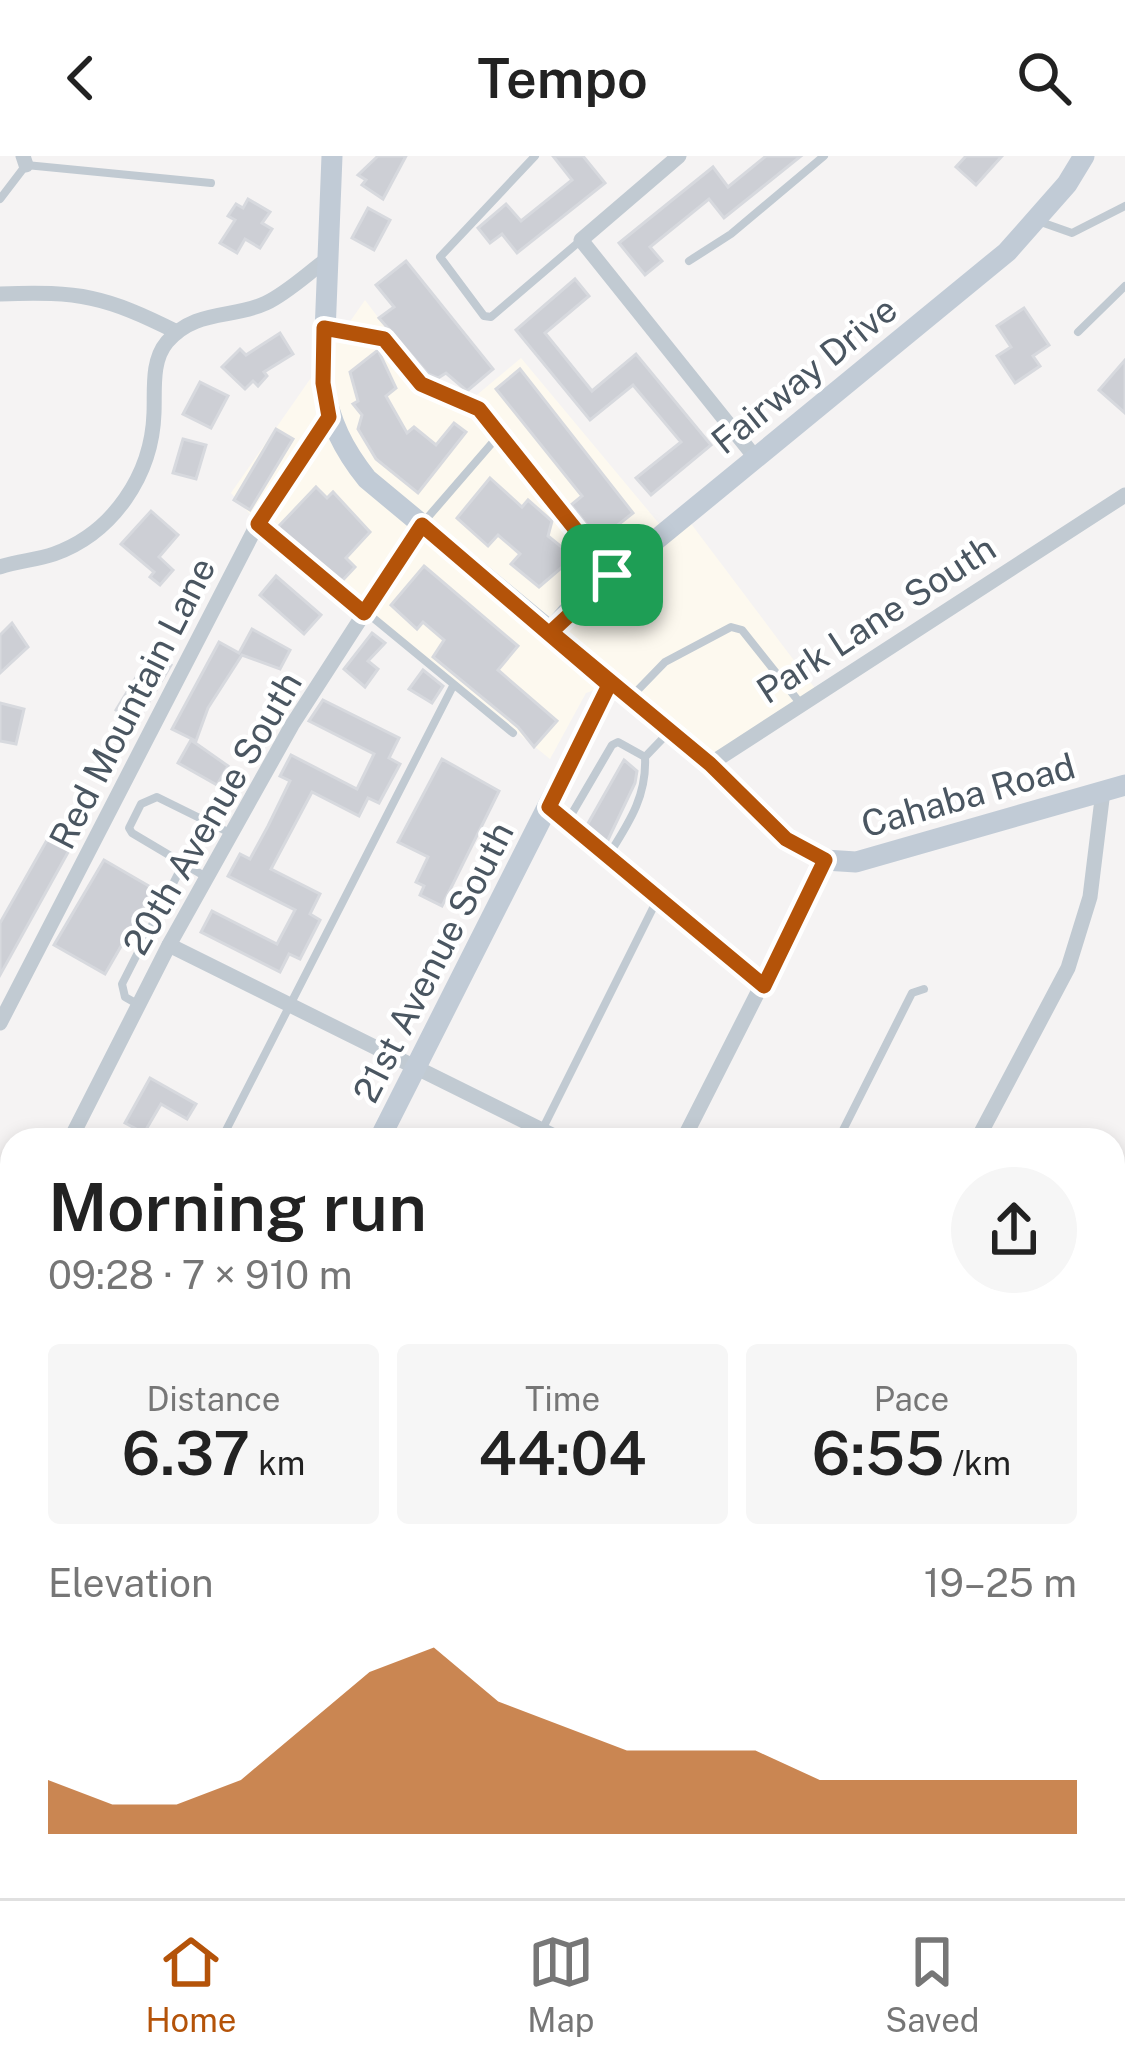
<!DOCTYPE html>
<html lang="en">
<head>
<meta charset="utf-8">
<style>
  :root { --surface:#fff; --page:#f6f6f6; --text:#222; --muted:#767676; --line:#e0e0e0; --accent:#b45309 }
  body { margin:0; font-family:"Public Sans",sans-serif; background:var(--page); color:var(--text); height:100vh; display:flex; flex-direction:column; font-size:45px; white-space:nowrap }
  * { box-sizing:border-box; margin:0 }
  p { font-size:39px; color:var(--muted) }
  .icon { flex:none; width:66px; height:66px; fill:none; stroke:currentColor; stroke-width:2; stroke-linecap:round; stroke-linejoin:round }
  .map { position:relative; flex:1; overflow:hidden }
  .details { position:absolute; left:0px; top:972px; width:1125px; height:771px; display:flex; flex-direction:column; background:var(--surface); border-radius:36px 36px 0 0; box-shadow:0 6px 18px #0003 }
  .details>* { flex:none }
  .pin { position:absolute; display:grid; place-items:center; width:102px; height:102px; color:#fff; margin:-51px; border-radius:24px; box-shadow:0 6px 18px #0006 }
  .round { display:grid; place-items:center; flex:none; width:126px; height:126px; border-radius:63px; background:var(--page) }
  .summary { display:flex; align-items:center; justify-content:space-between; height:204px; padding:0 48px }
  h1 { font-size:66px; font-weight:600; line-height:90px }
  .metrics { display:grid; grid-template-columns:repeat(3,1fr); gap:18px; height:204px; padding:12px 48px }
  .metrics div { display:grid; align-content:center; border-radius:12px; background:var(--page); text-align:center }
  .metrics b { font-size:60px; font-weight:600 }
  .metrics small { font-size:33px; font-weight:400 }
  .metrics p { font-size:33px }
  .chart { height:336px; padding:24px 48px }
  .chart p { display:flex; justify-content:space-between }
  .chart svg { width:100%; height:216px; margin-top:12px; fill:var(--accent); opacity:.7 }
  header { display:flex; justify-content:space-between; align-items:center; height:156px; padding:0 48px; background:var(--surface); font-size:54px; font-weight:600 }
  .tabs { display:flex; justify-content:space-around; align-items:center; height:168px; border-top:3px solid var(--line); background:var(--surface); font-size:33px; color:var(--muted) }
  .tabs a { display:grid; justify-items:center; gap:6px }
  .tabs .current { color:var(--accent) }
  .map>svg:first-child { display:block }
  .commercial { fill:#fdf9ef }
  .green { fill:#c3f1d5 }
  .building { fill:#cdcfd5; stroke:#d7d9de; stroke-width:3 }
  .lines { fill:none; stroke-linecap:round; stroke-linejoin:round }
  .highway-casing { stroke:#7690ad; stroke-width:30 }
  .lane { stroke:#c1cad2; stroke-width:8 }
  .street { stroke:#c1cad2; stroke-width:15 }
  .secondary { stroke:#c1cbd6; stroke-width:21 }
  .highway { stroke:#8ba5c1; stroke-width:27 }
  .route-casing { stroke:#fff; stroke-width:24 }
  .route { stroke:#b45309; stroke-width:15 }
  .labels { text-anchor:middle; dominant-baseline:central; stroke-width:9; stroke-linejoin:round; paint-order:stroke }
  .street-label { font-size:36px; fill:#4a5661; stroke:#fff }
</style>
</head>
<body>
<header><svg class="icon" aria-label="back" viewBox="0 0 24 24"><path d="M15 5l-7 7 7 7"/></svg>Tempo<svg class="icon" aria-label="search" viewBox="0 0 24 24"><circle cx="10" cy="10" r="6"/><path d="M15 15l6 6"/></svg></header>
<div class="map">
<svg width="1125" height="1742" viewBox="0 0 1125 1742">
  <rect width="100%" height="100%" fill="#f5f3f3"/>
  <!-- commercial -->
  <polygon class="commercial" points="365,144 428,228 472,243 521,202 666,376 686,361 817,535 710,608 609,529 586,537 550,603 258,367 231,337"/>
  <!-- green -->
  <polygon class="green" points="1125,1367 1125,1742 979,1742 972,1731 1113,1731 1113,1375"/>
  <!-- building -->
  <g class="building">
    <polygon points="378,0 406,0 383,43 362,29 366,24 358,19"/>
    <polygon points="553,0 583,0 605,27 517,97 502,78 490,87 478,72 506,48 521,65 572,24"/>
    <polygon points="766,0 801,0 724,62 709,43 650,91 662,105 645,119 619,87 713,11 728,31"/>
    <polygon points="966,0 1002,0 976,29 956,11"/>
    <polygon points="248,43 270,56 262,67 272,73 260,92 245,83 237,97 220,87 235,64 228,60 236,48 243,52"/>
    <polygon points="368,52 390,64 374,94 352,82"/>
    <polygon points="406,105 493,213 467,235 446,217 438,222 428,218 379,162 394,151 376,129"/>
    <polygon points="575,123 589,140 545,177 592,235 636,198 711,289 651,339 636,322 681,286 633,229 590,264 516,174"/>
    <polygon points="1024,152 1049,189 1033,200 1040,210 1015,227 997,200 1011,191 997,170"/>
    <polygon points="280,177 293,198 264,216 267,220 258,230 253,225 245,233 222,211 240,193 246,199"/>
    <polygon points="378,194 396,232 386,240 407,277 414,271 436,289 454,267 466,276 418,337 376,303 358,273 362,259 353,248 358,245 350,216"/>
    <polygon points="1125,204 1125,257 1099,234"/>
    <polygon points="520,213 633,357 599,384 571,349 582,340 496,233"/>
    <polygon points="200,226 228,240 211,272 183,258"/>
    <polygon points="276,273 293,283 250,354 234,344"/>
    <polygon points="183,283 206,289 196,323 173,317"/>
    <polygon points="490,322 522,351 528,344 552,365 548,380 574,401 539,431 511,408 520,398 498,379 488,390 457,362"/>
    <polygon points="316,331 327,342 333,336 370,376 346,402 355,411 342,425 277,372"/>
    <polygon points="151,355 178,379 159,401 173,414 160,429 150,421 154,416 121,388"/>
    <polygon points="424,410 518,490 498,514 557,565 534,591 518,571 433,501 444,484 423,466 417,473 391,449"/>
    <polygon points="276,420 321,459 304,478 260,439"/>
    <polygon points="12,467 28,491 0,517 0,479"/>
    <polygon points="252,473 290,494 280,513 242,499 208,552 196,585 172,573 219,486 239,497"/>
    <polygon points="372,477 385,487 368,505 378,513 365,531 344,513"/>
    <polygon points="151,497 171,509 136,567 116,554"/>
    <polygon points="423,514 443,530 432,547 409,533"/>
    <polygon points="323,544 399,582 389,602 400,608 379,647 368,642 359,660 312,636 271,713 320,738 310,758 320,764 300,803 289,798 280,816 201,776 212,755 277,788 295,754 228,720 240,698 250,703 268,670 290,625 280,620 291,599 357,633 374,598 309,565"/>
    <polygon points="0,547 24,553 16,588 0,585"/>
    <polygon points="191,584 228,610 217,629 178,607"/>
    <polygon points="442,603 499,635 442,750 420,739 424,730 416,726 428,701 398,686"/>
    <polygon points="624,604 637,615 635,627 606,688 586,671"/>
    <polygon points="51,677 72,689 0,819 0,767"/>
    <polygon points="104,704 154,733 105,818 54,789"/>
    <polygon points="150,922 196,948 187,963 161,948 144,977 125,967"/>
  </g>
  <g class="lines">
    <defs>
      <polyline id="highway" points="0,1628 12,1638"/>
    </defs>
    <!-- highway casing -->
    <use href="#highway" class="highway-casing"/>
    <!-- lane -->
    <g class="lane">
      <polyline points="535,0 440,101 484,160 491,161 580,85"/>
      <polyline points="0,43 26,9 211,27"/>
      <polyline points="1038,65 1072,77 1125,50"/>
      <polyline points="689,105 731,78 824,0"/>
      <polyline points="1078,176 1125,130"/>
      <polyline points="259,368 513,577"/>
      <polyline points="422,368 499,279"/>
      <polyline points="633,539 665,506 731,471 742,474 800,547"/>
      <polyline points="550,652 760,826"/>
      <polyline points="567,666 612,589 618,586 645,601 668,577"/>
      <path d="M608 700C628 668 647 641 645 601"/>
      <polyline points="206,721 132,677 129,672 141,648 157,641 230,677"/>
      <polyline points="139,849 125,841 122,828 183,708"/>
      <polyline points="221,984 453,530"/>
      <polyline points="537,984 658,742"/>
      <polyline points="838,984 912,837 924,833"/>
      <polyline points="0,1416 12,1393"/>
      <polyline points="153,1742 159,1731"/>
      <polyline points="440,1742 457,1731"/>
      <polyline points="1123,1742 1125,1728"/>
    </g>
    <!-- street -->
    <g class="street">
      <polyline points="23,0 26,9"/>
      <polyline points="679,0 581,84 754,300"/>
      <path d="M0 138C80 135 105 140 177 176"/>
      <polyline points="324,172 384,183 421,228 479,253 612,419"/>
      <path d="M0 411C17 405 37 404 54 398 113 377 152 319 154 257 155 234 151 205 167 186 195 153 232 163 266 147 287 137 307 118 326 104"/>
      <polyline points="710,608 1125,339"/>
      <polyline points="169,789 562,984"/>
      <polyline points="0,867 258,367 329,261"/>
      <polyline points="70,984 169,789 292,569 421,369"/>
      <polyline points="683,984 825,704"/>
      <polyline points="977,984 1068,812 1090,741 1103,635"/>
      <polyline points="0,1143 12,1149"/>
      <polyline points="1113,1181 1125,1173"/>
      <polyline points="0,1576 12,1581"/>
      <polyline points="295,1742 300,1731"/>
      <polyline points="655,1742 681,1734"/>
    </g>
    <!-- secondary -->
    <g class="secondary">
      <path d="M332 0 323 228C330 266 343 293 367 323L710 608 786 683 825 704 856 706 1125 629"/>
      <polyline points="551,476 568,456 1007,96 1067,28 1084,0"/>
      <polyline points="379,984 609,529"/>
      <polyline points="0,1712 12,1690"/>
      <polyline points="77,1731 85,1742"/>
    </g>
    <!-- highway -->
    <use href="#highway" class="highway"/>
  </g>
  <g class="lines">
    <defs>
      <polyline id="route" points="612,419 479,253 421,228 384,183 324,172 323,227 329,261 258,368 364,457 422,369 609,529 549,651 764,830 825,704 786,683 710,608 551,476 612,419"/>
    </defs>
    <!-- route casing -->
    <use href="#route" class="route-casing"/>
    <!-- route -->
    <use href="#route" class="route"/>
  </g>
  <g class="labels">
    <!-- street labels -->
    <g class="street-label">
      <text transform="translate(804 219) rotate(-39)">Fairway Drive</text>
      <text transform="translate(876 463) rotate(-33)">Park Lane South</text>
      <text transform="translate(132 547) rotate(-63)">Red Mountain Lane</text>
      <text transform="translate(968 639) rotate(-16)">Cahaba Road</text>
      <text transform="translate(212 657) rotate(-60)">20th Avenue South</text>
      <text transform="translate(433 806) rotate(-63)">21st Avenue South</text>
    </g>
  </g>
</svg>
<div class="pin" style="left:612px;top:419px;background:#1e9e55"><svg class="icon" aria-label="arrive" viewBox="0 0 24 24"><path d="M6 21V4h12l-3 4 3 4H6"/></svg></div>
<section class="details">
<div class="summary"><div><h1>Morning run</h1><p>09:28 · 7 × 910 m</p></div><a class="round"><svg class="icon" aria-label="share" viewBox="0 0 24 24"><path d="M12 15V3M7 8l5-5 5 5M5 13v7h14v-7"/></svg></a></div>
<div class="metrics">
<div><p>Distance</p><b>6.37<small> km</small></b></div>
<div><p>Time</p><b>44:04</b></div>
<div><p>Pace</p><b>6:55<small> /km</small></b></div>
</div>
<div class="chart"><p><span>Elevation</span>19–25 m</p>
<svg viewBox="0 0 160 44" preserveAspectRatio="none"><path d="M0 44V33L10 38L20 38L30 33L40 22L50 11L60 6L70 17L80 22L90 27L100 27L110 27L120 33L130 33L140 33L150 33L160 33V44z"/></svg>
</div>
</section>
</div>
<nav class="tabs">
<a class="current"><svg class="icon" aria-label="home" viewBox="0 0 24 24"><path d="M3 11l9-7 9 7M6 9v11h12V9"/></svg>Home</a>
<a><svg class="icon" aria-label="map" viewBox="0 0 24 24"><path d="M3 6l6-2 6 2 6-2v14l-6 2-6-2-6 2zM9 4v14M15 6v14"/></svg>Map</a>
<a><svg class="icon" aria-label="saved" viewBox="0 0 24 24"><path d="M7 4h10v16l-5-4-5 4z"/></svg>Saved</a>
</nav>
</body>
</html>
